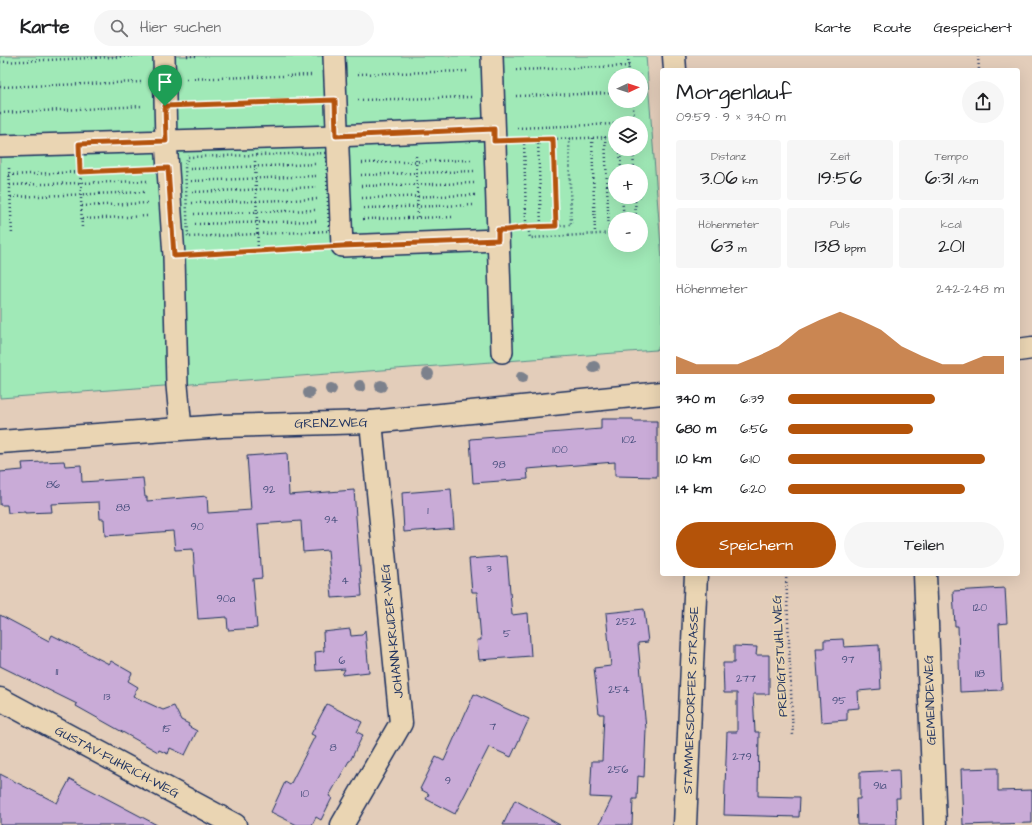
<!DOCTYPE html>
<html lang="de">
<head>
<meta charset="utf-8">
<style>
  :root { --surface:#fff; --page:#f6f6f6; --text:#202124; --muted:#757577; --line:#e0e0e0; --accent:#b45309 }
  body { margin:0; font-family:"Architects Daughter",sans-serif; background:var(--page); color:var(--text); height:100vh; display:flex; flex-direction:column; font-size:15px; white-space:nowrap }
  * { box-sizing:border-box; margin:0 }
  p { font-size:13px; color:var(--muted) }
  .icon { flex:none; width:22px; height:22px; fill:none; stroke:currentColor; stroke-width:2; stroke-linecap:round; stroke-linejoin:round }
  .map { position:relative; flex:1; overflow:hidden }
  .details { position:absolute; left:660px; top:12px; width:360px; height:508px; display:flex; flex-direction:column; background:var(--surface); border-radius:4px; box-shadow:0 4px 16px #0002 }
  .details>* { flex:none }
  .needle { width:26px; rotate:86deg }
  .tools { position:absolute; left:608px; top:12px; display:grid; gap:8px }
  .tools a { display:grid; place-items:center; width:40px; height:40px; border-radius:50%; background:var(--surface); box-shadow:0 4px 16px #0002; font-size:20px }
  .pin { position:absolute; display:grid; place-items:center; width:34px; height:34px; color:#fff; margin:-41px -17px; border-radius:50% 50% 50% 0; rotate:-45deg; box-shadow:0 0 4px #0007 }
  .pin .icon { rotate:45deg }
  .round { display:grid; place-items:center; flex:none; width:42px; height:42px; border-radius:21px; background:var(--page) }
  .overview { display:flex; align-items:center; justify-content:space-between; height:68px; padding:0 16px }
  h1 { font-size:22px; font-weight:600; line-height:30px }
  .metrics { display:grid; grid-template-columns:repeat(3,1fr); gap:6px; height:68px; padding:4px 16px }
  .metrics div { display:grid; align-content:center; border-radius:4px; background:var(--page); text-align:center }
  .metrics b { font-size:20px; font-weight:600 }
  .metrics small { font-size:11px; font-weight:400 }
  .metrics p { font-size:11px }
  .chart { height:112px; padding:8px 16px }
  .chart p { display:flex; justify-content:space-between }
  .chart svg { width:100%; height:72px; margin-top:4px; fill:var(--accent); opacity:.7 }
  .action { display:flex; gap:8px; margin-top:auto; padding:8px 16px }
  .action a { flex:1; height:46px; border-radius:24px; background:var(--accent); color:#fff; font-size:16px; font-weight:600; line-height:46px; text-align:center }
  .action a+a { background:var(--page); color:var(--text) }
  ul { padding:0 16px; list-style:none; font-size:13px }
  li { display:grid; grid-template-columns:64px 48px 1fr; align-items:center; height:30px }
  li i { height:10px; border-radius:5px; background:var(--accent) }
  header { display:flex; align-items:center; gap:24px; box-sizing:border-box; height:56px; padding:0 20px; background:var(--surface); border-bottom:1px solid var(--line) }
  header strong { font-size:19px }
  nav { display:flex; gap:22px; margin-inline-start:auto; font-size:14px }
  .search { width:280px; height:36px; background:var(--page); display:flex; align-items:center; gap:10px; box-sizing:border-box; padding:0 14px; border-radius:22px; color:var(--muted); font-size:15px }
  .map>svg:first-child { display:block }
  .green { fill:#a0e9b7; stroke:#5e8c8a; fill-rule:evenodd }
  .building { fill:#c9abd7; stroke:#1b2f5e }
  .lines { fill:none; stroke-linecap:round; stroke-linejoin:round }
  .pedestrian-casing { stroke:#1b2f5e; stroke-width:24 }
  .minor-casing { stroke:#1b2f5e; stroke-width:25 }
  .tertiary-casing { stroke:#1b2f5e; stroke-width:25 }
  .secondary-casing { stroke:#1b2f5e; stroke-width:25 }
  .path { stroke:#1b2f5e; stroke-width:2.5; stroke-dasharray:1 3; stroke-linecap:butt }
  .pedestrian { stroke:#ead5b3; stroke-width:21 }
  .minor { stroke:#ead5b3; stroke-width:22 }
  .tertiary { stroke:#ead5b3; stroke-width:22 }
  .secondary { stroke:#ead5b3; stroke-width:22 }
  .tree { fill:#7c818c }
  .route-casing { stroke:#fff; stroke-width:8 }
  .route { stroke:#b45309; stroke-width:5 }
  .labels { text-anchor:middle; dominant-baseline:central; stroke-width:4; stroke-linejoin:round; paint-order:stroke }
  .number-label { font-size:11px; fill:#464e7c }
  .street-label { font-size:13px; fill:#1b2f5e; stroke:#ead5b3 }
</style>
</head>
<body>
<header>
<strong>Karte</strong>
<div class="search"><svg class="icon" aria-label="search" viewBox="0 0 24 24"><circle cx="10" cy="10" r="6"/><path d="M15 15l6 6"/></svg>Hier suchen</div>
<nav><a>Karte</a><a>Route</a><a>Gespeichert</a></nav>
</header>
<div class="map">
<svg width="1032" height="769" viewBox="0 0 1032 769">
  <rect width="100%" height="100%" fill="#e3cdba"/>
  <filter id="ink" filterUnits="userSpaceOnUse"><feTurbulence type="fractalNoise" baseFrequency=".025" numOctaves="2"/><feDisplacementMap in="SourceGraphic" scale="8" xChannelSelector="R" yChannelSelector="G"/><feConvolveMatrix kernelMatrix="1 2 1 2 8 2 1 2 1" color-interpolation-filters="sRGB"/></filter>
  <g filter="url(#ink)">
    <!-- green -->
    <path class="green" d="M0 0H646L662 203V287L656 294 0 342ZM615 19H641V45H615ZM615 67H641V93H615ZM615 115H641V141H615ZM615 163H641V189H615Z"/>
    <!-- building -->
    <g class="building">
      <polygon points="601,363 633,363 633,365 657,365 657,421 615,420 615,406 527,413 528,423 473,427 470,383 601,373"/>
      <polygon points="287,397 289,439 354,434 362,540 332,542 328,494 303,496 301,465 258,468 262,522 253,523 257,572 228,574 227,561 198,563 193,493 175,494 173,475 105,480 104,463 100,463 99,446 51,448 52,456 25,457 25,456 8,457 7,449 0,449 0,416 23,414 22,407 64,405 65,410 81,409 82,426 143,422 145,441 147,441 147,445 207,440 208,457 251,454 247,400"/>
      <polygon points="451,433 454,472 404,476 402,437"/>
      <polygon points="507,500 512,559 528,557 531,600 479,604 477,584 481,584 477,536 472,536 469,503"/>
      <polygon points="1005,532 1007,567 999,568 1002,634 960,636 958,570 955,570 953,535"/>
      <polygon points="644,553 648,586 638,587 646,673 644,721 638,720 637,743 633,743 632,769 599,769 612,742 590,741 592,705 602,705 604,658 599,658 594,612 611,610 606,557"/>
      <polygon points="0,559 49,585 52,579 109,608 111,605 132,617 128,625 138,631 133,640 163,654 174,650 181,664 189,668 188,670 197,675 185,699 170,692 168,698 159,694 158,696 76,650 77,648 0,610"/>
      <polygon points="350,573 351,580 362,579 365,574 369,616 342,619 345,613 316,615 315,596 324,595 323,576"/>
      <polygon points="843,583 844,591 879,589 881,633 858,635 859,652 847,653 847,664 821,666 816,592 824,592 824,584"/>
      <polygon points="734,590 757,591 756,599 769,599 769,638 753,638 755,676 759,676 758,740 800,741 799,761 724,759 727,676 737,676 737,637 724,637 723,607 734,607"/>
      <polygon points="474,638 529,663 511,701 489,691 455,758 426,743 429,738 420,733 436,701 444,705"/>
      <polygon points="327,648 362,666 357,676 363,679 350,705 349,705 329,740 332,742 321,764 316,761 312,769 297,769 271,756 285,726 290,729 315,680 311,678"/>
      <polygon points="998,712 998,735 1032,734 1032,767 963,769 961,713"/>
      <polygon points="899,714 900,742 896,742 897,769 857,769 856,743 860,743 860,716"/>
      <polygon points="0,718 57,747 70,723 157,769 0,769"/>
      <polygon points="515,744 560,769 503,769"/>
    </g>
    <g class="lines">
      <defs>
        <g id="pedestrian">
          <polyline points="164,0 166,85 174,200 177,329 181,373"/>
          <polyline points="334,0 342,190 498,184"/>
          <polyline points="492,0 502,296"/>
          <polyline points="0,90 336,80 494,73"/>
        </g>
        <g id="minor">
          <polyline points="1018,294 1032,292"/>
          <polyline points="925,518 935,769"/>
          <polyline points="0,643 235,769"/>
          <polyline points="342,769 401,667 371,366"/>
        </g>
        <polyline id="tertiary" points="0,386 222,370 371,366 662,337"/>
        <g id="secondary">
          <polyline points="674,0 675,14"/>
          <polyline points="685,769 696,518"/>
        </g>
      </defs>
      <!-- pedestrian casing -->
      <use href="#pedestrian" class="pedestrian-casing"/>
      <!-- minor casing -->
      <use href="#minor" class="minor-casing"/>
      <!-- tertiary casing -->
      <use href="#tertiary" class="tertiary-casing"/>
      <!-- secondary casing -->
      <use href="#secondary" class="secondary-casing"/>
      <!-- path -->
      <g class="path">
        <polyline points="187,0 196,0"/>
        <polyline points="628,0 629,19"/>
        <polyline points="978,0 979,14"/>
        <polyline points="0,6 136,0"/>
        <polyline points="516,14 629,10"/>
        <polyline points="358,18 469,15"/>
        <polyline points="186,23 311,19"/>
        <polyline points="0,31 141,26"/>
        <polyline points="516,40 615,37"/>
        <polyline points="358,44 471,41"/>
        <polyline points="188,49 313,45"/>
        <polyline points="0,57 143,50"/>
        <polyline points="627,67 634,59 632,45"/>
        <polyline points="517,72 615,68"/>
        <polyline points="605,81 609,177"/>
        <polyline points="592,82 595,178"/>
        <polyline points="553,83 556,170"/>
        <polyline points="517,84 615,81"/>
        <polyline points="524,84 526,165 528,171 571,169 569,82"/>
        <polyline points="538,84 541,170"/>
        <polyline points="620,93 621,115"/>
        <polyline points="633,93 634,115"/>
        <polygon points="326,97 329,175 188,181 185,109 188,101"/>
        <polyline points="416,100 418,163"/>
        <polyline points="255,105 258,195"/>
        <polyline points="362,107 473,104"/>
        <polyline points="80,110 82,173"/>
        <polyline points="9,112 12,179"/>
        <polyline points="190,113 317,108"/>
        <polyline points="9,119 145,113"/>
        <polyline points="361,119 474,115"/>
        <polyline points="191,125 316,120"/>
        <polyline points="10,129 147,125"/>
        <polyline points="361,130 474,127"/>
        <polyline points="192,136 317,131"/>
        <polyline points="11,141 146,136"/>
        <polyline points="622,141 624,163"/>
        <polyline points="635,141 636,163"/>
        <polyline points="362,142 475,139"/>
        <polyline points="192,147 317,143"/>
        <polyline points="82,150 148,147"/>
        <polyline points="364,152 475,149"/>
        <polyline points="194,158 317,154"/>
        <polyline points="82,163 148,160"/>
        <polyline points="363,163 454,161"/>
        <polyline points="195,168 318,165"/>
        <polyline points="521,172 528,171 530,182 615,177"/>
        <polyline points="196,198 319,191"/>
        <polyline points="786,518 793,681"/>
      </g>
      <!-- pedestrian -->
      <use href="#pedestrian" class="pedestrian"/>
      <!-- minor -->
      <use href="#minor" class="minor"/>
      <!-- tertiary -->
      <use href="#tertiary" class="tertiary"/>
      <!-- secondary -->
      <use href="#secondary" class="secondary"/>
    </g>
    <!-- trees -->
    <g class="tree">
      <circle cx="594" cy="311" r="6"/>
      <circle cx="428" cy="318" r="6"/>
      <circle cx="522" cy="321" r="6"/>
      <circle cx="360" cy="330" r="6"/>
      <circle cx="381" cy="330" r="6"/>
      <circle cx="331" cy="333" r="6"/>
      <circle cx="309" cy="337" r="6"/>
    </g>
  </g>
  <g class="lines" filter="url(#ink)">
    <defs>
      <polygon id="route" points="335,44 336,80 494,73 494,85 553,83 556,170 528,171 507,174 498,174 498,184 342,190 174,200 168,112 80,116 79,88 166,85 165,50"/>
    </defs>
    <!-- route casing -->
    <use href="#route" class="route-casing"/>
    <!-- route -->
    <use href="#route" class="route"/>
  </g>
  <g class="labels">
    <!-- number labels -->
    <g class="number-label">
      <text x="629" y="383">102</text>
      <text x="560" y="393">100</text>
      <text x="499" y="408">98</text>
      <text x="53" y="428">86</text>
      <text x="269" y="433">92</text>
      <text x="123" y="451">88</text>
      <text x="428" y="454">1</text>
      <text x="331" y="463">94</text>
      <text x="197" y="470">90</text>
      <text x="489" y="512">3</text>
      <text x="345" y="524">4</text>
      <text x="226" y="542">90a</text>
      <text x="980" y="551">120</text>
      <text x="626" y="565">252</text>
      <text x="507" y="577">5</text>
      <text x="848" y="603">97</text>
      <text x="342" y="604">6</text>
      <text x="57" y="615">11</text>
      <text x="980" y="617">118</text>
      <text x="746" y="622">277</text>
      <text x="619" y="633">254</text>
      <text x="107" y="640">13</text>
      <text x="839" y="644">95</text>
      <text x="493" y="670">7</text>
      <text x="167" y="672">15</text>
      <text x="333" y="691">8</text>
      <text x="742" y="700">279</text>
      <text x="618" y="713">256</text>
      <text x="448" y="724">9</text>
      <text x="880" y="729">91a</text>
      <text x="305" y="737">10</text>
    </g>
    <!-- street labels -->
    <g class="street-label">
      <text transform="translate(331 367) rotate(-1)">GRENZWEG</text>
      <text transform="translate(392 575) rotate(-96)">JOHANN-KRUDER-WEG</text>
      <text transform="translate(780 600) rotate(-93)">PREDIGTSTUHLWEG</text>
      <text transform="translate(691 644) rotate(-88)">STAMMERSDORFER STRASSE</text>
      <text transform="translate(930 644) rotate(-92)">GEMEINDEWEG</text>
      <text transform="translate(117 706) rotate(28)">GUSTAV-FUHRICH-WEG</text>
    </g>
  </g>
</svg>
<div class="tools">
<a><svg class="needle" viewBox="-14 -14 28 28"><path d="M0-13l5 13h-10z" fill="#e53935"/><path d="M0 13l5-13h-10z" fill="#757577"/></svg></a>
<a><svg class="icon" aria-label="layers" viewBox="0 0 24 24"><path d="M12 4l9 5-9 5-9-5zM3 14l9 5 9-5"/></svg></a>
<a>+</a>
<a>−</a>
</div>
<div class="pin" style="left:165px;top:50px;background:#1e9e55"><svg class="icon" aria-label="arrive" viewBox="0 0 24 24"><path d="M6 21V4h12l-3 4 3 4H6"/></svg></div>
<section class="details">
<div class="overview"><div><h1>Morgenlauf</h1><p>09:59 · 9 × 340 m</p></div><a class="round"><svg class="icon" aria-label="share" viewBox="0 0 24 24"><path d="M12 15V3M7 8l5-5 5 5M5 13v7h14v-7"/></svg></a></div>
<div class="metrics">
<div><p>Distanz</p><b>3.06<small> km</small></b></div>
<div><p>Zeit</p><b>19:56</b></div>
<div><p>Tempo</p><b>6:31<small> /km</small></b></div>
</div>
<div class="metrics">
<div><p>Höhenmeter</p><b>63<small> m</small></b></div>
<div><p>Puls</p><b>138<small> bpm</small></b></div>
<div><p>kcal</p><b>201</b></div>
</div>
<div class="chart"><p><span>Höhenmeter</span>242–248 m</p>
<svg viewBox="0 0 160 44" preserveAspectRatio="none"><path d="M0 44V33L10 38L20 38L30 38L40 33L50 27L60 17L70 11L80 6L90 11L100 17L110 27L120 33L130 38L140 38L150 33L160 33V44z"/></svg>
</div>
<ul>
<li><b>340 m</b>6:39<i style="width:68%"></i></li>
<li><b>680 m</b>6:56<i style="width:58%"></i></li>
<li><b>1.0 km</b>6:10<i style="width:91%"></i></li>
<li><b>1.4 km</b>6:20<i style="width:82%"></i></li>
</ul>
<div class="action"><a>Speichern</a><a>Teilen</a></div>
</section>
</div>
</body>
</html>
